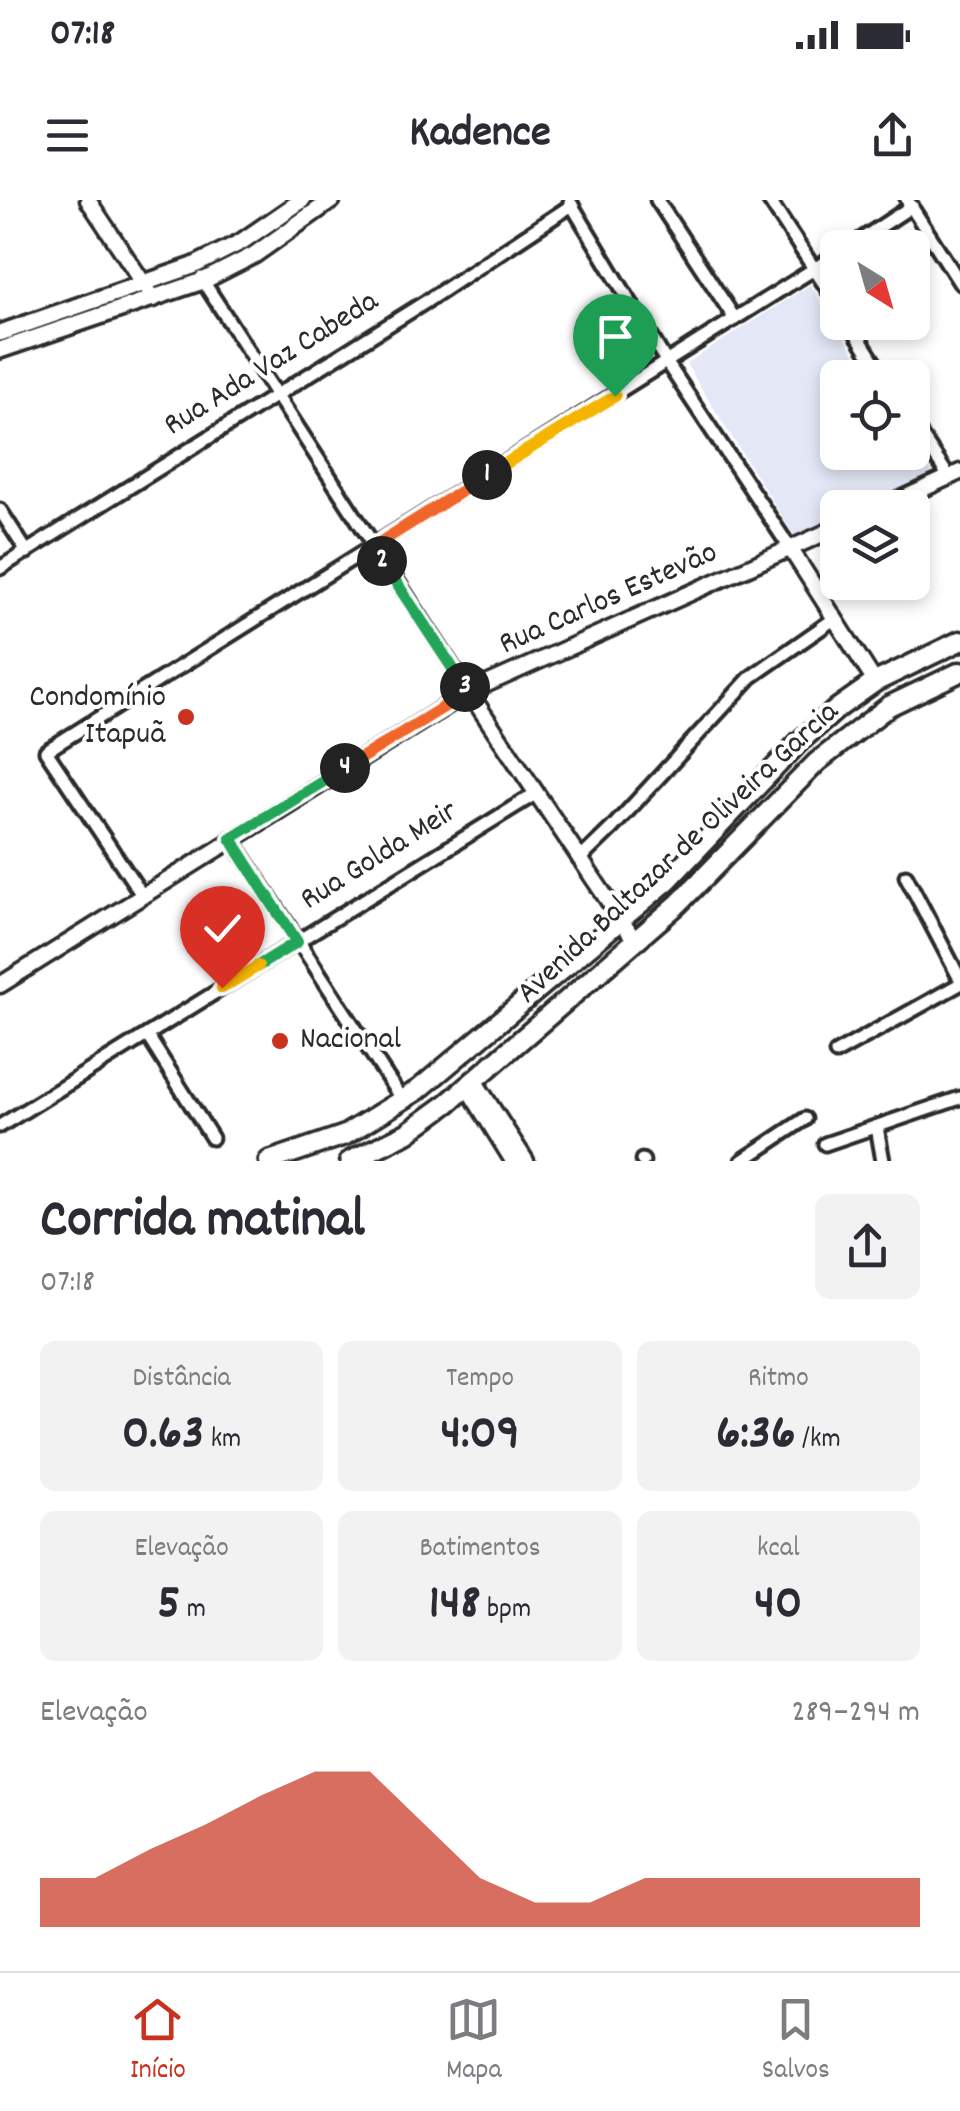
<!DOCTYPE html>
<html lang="pt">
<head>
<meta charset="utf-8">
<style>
  :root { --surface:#fff; --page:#f2f2f3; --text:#2b2b33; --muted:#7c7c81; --line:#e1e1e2; --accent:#c8321e }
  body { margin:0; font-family:Dekko,sans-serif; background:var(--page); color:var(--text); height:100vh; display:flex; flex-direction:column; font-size:38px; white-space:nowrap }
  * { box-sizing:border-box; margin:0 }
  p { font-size:32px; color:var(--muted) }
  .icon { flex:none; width:55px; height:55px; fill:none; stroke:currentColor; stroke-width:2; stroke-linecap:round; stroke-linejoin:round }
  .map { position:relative; height:961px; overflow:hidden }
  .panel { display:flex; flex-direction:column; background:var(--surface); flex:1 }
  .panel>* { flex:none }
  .needle { width:65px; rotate:143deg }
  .buttons { position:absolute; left:820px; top:30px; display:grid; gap:20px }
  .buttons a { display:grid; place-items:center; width:110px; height:110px; border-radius:15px; background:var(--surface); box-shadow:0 5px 15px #0003; font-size:50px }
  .pin { position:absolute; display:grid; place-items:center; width:85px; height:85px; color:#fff; margin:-102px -42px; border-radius:50% 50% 50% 0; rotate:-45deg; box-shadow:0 0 10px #0007 }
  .pin .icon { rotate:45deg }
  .km { position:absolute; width:50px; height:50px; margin:-25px; border-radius:50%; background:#222; color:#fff; font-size:28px; line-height:50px; text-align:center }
  .round { display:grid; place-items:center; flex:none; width:105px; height:105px; border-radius:15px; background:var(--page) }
  .headline { display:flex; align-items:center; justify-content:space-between; height:170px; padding:0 40px }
  h1 { font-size:55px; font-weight:700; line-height:75px }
  .metrics { display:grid; grid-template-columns:repeat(3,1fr); gap:15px; height:170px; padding:10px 40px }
  .metrics div { display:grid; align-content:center; border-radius:15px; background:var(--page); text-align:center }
  .metrics b { font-size:50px; font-weight:700 }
  .metrics small { font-size:28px; font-weight:400 }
  .metrics p { font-size:28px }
  .chart { height:280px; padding:20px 40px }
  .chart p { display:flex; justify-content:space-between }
  .chart svg { width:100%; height:180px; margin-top:10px; fill:var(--accent); opacity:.7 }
  .status { display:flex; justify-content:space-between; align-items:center; height:70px; padding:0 50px; background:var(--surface); direction:ltr }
  .status svg { height:28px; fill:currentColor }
  header { display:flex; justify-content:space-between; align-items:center; height:130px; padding:0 40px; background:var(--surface); font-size:45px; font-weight:700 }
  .tabs { display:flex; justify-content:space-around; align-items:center; height:140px; border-top:2px solid var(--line); background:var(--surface); font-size:28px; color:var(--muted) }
  .tabs a { display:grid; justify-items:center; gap:5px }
  .tabs .on { color:var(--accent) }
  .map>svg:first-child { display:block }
  .built { fill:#e3e7f6 }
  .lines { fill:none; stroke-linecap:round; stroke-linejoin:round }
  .minor-casing { stroke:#2b2b2b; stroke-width:19 }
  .tertiary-casing { stroke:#2b2b2b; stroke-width:21 }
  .secondary-casing { stroke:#2b2b2b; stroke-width:22 }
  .primary-casing { stroke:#2b2b2b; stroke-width:25 }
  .minor { stroke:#fff; stroke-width:11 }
  .tertiary { stroke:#fff; stroke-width:14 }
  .secondary { stroke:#fff; stroke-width:15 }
  .primary { stroke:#fff; stroke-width:18 }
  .split-1-casing { stroke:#fff; stroke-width:20 }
  .split-2-casing { stroke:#fff; stroke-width:20 }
  .split-3-casing { stroke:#fff; stroke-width:20 }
  .split-4-casing { stroke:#fff; stroke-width:20 }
  .split-5-casing { stroke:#fff; stroke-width:20 }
  .split-6-casing { stroke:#fff; stroke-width:20 }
  .split-7-casing { stroke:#fff; stroke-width:20 }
  .split-1 { stroke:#f5b400; stroke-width:12 }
  .split-2 { stroke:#f0652b; stroke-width:12 }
  .split-3 { stroke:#22a559; stroke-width:12 }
  .split-4 { stroke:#f0652b; stroke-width:12 }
  .split-5 { stroke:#22a559; stroke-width:12 }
  .split-6 { stroke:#22a559; stroke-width:12 }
  .split-7 { stroke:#f5b400; stroke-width:12 }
  .poi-dot { fill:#c8321e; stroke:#fff; stroke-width:4 }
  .labels { text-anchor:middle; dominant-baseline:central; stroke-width:8; stroke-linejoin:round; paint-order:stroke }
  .street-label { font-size:32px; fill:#2b2b2b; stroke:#fff }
  .poi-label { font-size:32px; fill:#2b2b2b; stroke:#fff; text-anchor:end }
</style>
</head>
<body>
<div class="status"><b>07:18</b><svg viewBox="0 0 49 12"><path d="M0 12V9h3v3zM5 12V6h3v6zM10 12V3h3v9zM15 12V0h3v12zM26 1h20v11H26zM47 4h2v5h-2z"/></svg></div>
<header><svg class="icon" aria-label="menu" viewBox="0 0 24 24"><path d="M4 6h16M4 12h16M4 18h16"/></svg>Kadence<svg class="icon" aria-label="share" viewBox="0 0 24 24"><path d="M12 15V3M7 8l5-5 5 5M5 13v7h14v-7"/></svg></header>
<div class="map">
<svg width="960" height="961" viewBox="0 0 960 961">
  <rect width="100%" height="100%" fill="#fff"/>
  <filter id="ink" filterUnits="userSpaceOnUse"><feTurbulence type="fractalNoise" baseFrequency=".01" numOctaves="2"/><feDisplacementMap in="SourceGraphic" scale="20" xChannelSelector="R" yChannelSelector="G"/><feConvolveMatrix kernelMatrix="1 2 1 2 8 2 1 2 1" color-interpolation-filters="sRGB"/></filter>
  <g filter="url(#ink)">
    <!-- built -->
    <polygon class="built" points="810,85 870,177 838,178 838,252 912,252 913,242 933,274 859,307 838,308 837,317 795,337 686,164"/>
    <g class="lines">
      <defs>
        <g id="minor">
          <polyline points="657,0 735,119"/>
          <polyline points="769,0 838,105"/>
          <polyline points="907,0 960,83"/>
          <polyline points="570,2 667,163 790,348"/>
          <polyline points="848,48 912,6"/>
          <polyline points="201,78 469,492"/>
          <polyline points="849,122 884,178"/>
          <polyline points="912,222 949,277"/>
          <polyline points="0,310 27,352"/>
          <polyline points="0,368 427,101 572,5"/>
          <polyline points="231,638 402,900"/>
          <polyline points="579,660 612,628 751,477 834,419"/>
          <polyline points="906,676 960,779"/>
          <polyline points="142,695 46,551 838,54"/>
          <polyline points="147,835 212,938"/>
          <polyline points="836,853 960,784"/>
          <polyline points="0,926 535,594"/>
          <polyline points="877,927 883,961"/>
          <polyline points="825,944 960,898"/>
          <polyline points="642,960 643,961"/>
          <polyline points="742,961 805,919"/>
        </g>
        <g id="tertiary">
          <polyline points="88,0 154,99"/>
          <polyline points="882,308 960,272"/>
          <polyline points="790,348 875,482"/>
          <polyline points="469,492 635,741"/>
          <polyline points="0,785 469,492 838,327"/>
          <polyline points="474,880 526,961"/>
          <polyline points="467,887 513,961"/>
        </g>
        <g id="secondary">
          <polyline points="0,133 193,66 241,42 302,0"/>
          <polyline points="0,150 203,81 254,55 332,0"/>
        </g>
        <g id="primary">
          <polyline points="269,961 345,935 418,890 668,680 799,542 838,508 875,482 960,441"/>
          <polyline points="350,961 407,933 448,903 678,704 817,562 889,506 960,472"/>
        </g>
      </defs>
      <!-- minor casing -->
      <use href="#minor" class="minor-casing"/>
      <!-- tertiary casing -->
      <use href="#tertiary" class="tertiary-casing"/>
      <!-- secondary casing -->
      <use href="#secondary" class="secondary-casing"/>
      <!-- primary casing -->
      <use href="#primary" class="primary-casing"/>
      <!-- minor -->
      <use href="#minor" class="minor"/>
      <!-- tertiary -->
      <use href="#tertiary" class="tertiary"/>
      <!-- secondary -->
      <use href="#secondary" class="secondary"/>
      <!-- primary -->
      <use href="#primary" class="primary"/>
    </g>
  </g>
  <g class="lines" filter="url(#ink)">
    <defs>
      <polyline id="split-1" points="487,275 615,196"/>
      <polyline id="split-2" points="382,361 373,347 487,275"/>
      <polyline id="split-3" points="382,361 465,487"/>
      <polyline id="split-4" points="345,568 468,492 465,487"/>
      <polyline id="split-5" points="240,653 231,638 345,568"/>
      <polyline id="split-6" points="240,653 297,742 258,766"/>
      <polyline id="split-7" points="222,788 258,766"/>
    </defs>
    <!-- split-1 casing -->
    <use href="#split-1" class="split-1-casing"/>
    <!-- split-2 casing -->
    <use href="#split-2" class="split-2-casing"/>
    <!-- split-3 casing -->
    <use href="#split-3" class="split-3-casing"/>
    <!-- split-4 casing -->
    <use href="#split-4" class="split-4-casing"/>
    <!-- split-5 casing -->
    <use href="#split-5" class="split-5-casing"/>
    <!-- split-6 casing -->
    <use href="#split-6" class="split-6-casing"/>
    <!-- split-7 casing -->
    <use href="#split-7" class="split-7-casing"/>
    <!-- split-1 -->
    <use href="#split-1" class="split-1"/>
    <!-- split-2 -->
    <use href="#split-2" class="split-2"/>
    <!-- split-3 -->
    <use href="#split-3" class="split-3"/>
    <!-- split-4 -->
    <use href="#split-4" class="split-4"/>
    <!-- split-5 -->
    <use href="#split-5" class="split-5"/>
    <!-- split-6 -->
    <use href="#split-6" class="split-6"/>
    <!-- split-7 -->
    <use href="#split-7" class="split-7"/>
  </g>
  <!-- markers -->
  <g class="poi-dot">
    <circle cx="186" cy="517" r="10"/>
    <circle cx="280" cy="841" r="10"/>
  </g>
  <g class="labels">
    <!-- street labels -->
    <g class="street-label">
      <text transform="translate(272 165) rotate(-32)">Rua Ada Vaz Cabeda</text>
      <text transform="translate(609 400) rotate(-24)">Rua Carlos Estevão</text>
      <text transform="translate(679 654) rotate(-43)">Avenida Baltazar de Oliveira Garcia</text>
      <text transform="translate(380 657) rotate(-32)">Rua Golda Meir</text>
    </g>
    <!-- poi labels -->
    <g class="poi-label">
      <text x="166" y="499">Condomínio<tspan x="166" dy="37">Itapuã</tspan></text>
      <text x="300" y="841" text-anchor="start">Nacional</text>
    </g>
  </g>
</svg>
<div class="buttons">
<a><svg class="needle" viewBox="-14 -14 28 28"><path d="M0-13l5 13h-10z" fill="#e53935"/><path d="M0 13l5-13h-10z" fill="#7c7c81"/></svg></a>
<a><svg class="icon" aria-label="locate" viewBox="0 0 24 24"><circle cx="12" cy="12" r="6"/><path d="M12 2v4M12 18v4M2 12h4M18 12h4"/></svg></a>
<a><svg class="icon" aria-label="layers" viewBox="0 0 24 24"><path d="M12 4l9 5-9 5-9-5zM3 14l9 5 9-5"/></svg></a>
</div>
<div class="pin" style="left:615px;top:196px;background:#1e9e55"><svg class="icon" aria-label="arrive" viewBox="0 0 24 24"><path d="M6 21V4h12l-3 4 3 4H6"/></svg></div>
<div class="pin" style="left:222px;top:788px;background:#d93025"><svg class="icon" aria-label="check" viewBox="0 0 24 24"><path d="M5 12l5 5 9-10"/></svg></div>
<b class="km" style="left:487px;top:275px">1</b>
<b class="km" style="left:382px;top:361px">2</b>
<b class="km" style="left:465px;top:487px">3</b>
<b class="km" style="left:345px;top:568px">4</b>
</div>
<section class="panel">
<div class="headline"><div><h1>Corrida matinal</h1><p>07:18</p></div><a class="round"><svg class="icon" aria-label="share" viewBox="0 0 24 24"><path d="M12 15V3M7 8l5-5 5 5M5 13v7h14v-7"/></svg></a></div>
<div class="metrics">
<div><p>Distância</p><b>0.63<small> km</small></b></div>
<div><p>Tempo</p><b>4:09</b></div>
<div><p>Ritmo</p><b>6:36<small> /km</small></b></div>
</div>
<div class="metrics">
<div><p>Elevação</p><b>5<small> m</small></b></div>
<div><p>Batimentos</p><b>148<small> bpm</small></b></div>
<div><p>kcal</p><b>40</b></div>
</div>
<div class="chart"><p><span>Elevação</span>289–294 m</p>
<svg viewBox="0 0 160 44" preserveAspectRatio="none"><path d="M0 44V32L10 32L20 25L30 19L40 12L50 6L60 6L70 19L80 32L90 38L100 38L110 32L120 32L130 32L140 32L150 32L160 32V44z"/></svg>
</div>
</section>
<nav class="tabs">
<a class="on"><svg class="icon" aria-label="home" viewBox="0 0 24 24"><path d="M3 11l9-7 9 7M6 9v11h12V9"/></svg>Início</a>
<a><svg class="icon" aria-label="map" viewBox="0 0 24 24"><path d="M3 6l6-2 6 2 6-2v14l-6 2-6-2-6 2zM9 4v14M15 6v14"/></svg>Mapa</a>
<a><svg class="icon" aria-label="saved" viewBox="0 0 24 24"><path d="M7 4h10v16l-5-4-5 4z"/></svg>Salvos</a>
</nav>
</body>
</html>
